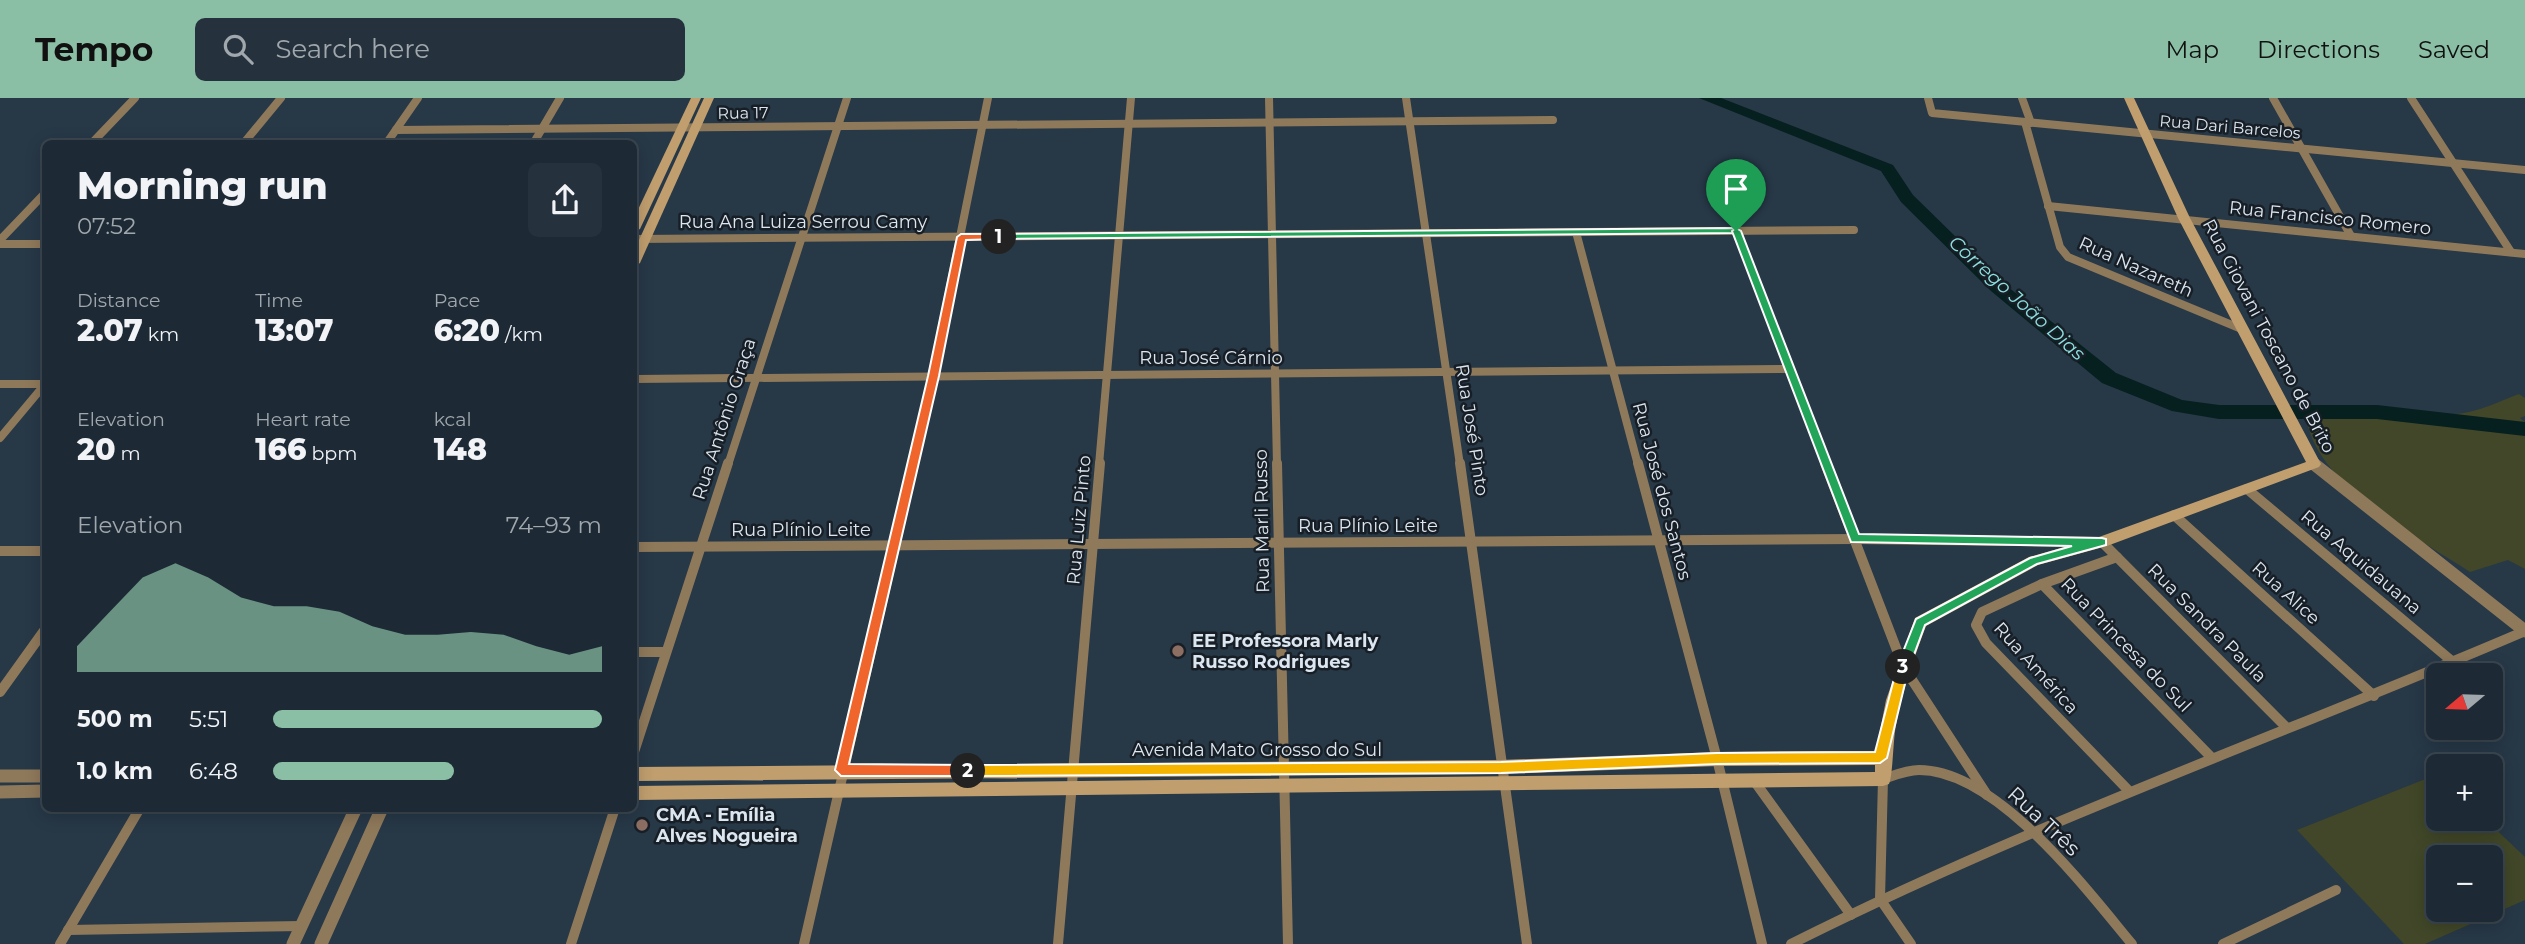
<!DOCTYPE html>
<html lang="en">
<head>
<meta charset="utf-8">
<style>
  :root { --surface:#1d2a35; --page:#25323d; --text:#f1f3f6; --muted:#a0a7ad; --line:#3b4650; --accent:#8abfa5 }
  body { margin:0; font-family:Montserrat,sans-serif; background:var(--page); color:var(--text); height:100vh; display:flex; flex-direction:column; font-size:26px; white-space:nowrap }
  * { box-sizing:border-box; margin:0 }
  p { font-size:23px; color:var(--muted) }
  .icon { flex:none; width:38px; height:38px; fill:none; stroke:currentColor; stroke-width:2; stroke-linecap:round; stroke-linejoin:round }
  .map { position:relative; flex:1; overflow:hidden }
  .sheet { position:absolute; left:42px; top:42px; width:595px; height:672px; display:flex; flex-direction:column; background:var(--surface); border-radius:10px; box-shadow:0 4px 18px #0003,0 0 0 2px var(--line) }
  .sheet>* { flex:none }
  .needle { width:46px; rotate:251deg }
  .fabs { position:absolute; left:2426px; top:565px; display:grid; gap:14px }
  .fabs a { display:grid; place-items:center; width:77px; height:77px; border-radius:10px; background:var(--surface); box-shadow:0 4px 18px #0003,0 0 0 2px var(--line); font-size:35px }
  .pin { position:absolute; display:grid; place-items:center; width:60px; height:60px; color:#fff; margin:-72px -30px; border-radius:50% 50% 50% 0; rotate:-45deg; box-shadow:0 0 7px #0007 }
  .pin .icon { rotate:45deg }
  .km { position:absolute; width:35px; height:35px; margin:-18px; border-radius:50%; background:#222; color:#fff; font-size:19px; line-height:35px; text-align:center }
  .round { display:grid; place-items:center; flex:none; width:74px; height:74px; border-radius:10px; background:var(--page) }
  .headline { display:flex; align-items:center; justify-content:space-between; height:119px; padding:0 35px }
  h1 { font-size:38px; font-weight:800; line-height:52px }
  .stats { display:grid; grid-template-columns:repeat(3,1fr); gap:10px; height:119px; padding:7px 35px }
  .stats div { display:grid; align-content:center }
  .stats b { font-size:30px; font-weight:800 }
  .stats small { font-size:19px; font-weight:400 }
  .stats p { font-size:19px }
  .chart { height:196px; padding:14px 35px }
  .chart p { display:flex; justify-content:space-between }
  .chart svg { width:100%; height:126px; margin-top:7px; fill:var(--accent); opacity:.7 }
  ul { padding:0 35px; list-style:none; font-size:23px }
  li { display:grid; grid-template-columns:112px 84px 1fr; align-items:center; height:52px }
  li i { height:18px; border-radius:9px; background:var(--accent) }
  header { display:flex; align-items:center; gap:42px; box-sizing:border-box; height:98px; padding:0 35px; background:var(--accent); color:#111 }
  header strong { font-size:33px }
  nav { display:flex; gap:38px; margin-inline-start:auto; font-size:24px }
  .search { width:490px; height:63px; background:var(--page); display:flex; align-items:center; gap:18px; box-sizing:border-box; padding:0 24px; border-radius:10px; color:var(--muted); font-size:26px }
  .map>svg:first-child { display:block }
  .green { fill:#414728; fill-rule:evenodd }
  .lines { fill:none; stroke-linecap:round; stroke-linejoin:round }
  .river { fill:#061f1f; fill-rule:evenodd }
  .minor-far1 { stroke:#8f795b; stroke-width:8 }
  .minor { stroke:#8f795b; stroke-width:10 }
  .tertiary { stroke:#8f795b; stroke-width:13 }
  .secondary { fill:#c09e6e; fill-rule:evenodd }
  .split-1 { fill:#22a559; stroke:#fff; stroke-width:2 }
  .split-2 { fill:#f0652b; stroke:#fff; stroke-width:2 }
  .split-3 { fill:#f5b400; stroke:#fff; stroke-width:2 }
  .split-4 { fill:#22a559; stroke:#fff; stroke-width:2 }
  .education-dot { fill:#8d6e63; stroke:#171e25; stroke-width:2.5 }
  .labels { text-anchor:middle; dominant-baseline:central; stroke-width:5; stroke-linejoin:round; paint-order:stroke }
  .far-street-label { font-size:16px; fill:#dce6f0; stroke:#171e25 }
  .street-label { font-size:18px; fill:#dce6f0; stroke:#171e25 }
  .poi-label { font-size:18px; font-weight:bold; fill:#dce6f0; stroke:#171e25; text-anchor:start }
  .water-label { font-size:19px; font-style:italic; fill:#8ce0e0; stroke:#171e25 }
  .near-street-label { font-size:21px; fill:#dce6f0; stroke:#171e25 }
</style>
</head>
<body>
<header>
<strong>Tempo</strong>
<div class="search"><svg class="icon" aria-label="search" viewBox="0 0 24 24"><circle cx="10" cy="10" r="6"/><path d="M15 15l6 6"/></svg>Search here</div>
<nav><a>Map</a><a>Directions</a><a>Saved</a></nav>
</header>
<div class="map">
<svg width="2525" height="846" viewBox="0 0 2525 846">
  <rect width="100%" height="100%" fill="#273847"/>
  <!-- green -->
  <g class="green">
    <path d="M2519 296 2525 300V318L2520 320 2525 324V471L2508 462 2470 474C2418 440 2308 382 2306 314 2357 304 2407 323 2457 316 2478 314 2500 303 2519 296Z"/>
    <path d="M2438 676V721H2485L2525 759V802L2425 846H2404L2297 732ZM2438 760H2490V812H2438Z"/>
  </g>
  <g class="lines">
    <!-- river -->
    <polygon class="river" points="1699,0 1721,0 1893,67 1913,97 2003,185 2116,275 2182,302 2219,307 2377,307 2525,324 2525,338 2377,321 2219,321 2172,313 2102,285 1991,193 1901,104 1881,73"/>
    <!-- minor-far1 -->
    <g class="minor-far1">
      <polyline points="1269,0 1277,367"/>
      <polyline points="1406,0 1460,367"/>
      <polyline points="1928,0 1932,15 2525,72"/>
      <polyline points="2022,0 2031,25"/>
      <polyline points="2273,0 2351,138"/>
      <polyline points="2411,0 2511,154"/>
      <polyline points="2025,24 2060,149 2068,159 2244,232"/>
      <polyline points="396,32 1553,22"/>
      <polyline points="91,46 135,0"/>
      <polyline points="243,46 281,0"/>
      <polyline points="386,46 418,0"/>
      <polyline points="533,46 560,0"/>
      <polyline points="2048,108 2525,156"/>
      <polyline points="1736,133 1826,367"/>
      <polyline points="1576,134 1638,367"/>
      <polyline points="634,141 1854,132"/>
      <polyline points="0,142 46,94"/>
      <polyline points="0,146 46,146"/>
      <polyline points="634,281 1789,271"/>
      <polyline points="0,286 46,286"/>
      <polyline points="0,340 46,285"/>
      <polyline points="728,367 847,0"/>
      <polyline points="914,367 988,0"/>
      <polyline points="1099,367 1131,0"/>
    </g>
    <!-- minor -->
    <g class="minor">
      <polyline points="1277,365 1288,846"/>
      <polyline points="1460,365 1527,846"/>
      <polyline points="1638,365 1717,661 1762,846"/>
      <polyline points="1825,365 1903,568 1987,697"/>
      <polyline points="2247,391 2453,564"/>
      <polyline points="2174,417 2374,598"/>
      <polyline points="634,449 1855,441 2102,444 2287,630"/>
      <polyline points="0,453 46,453"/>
      <polyline points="2117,459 2042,486 2211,659"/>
      <polyline points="2042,486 1982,514 1976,527 1986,545 2129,693"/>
      <polyline points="634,554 666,554"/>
      <polyline points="0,594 46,530"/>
      <polyline points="634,654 728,365"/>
      <polyline points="1755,684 1851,817"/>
      <polyline points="68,832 301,828"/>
      <polyline points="60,846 140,710"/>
      <polyline points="571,846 615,710"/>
      <polyline points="804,846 914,365"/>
      <polyline points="1058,846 1100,365"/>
      <path d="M1791 846C2029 726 2280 638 2525 533"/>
      <path d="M1911 846 1880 801 1883 681C1895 677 1907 672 1919 672 1997 672 2086 791 2132 846"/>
      <polyline points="2223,846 2336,792"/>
    </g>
    <!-- tertiary -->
    <g class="tertiary">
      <polyline points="2314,366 2525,533"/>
      <polyline points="0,678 46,678"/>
      <polyline points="0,694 46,693"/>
      <polyline points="293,846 356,710"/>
      <polyline points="321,846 382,710"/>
    </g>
    <!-- secondary -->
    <g class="secondary">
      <polygon points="691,0 701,0 640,131 634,134 634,120"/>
      <polygon points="704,0 714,0 640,165 634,169 634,153"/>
      <path d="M2124 0H2134L2190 120 2321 366 2319 369 2107 448 2038 467 1926 528C1914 560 1902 593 1896 627 1893 641 1893 677 1889 686L1883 688 634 702V688L1875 674V667L1717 668 1501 676 634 683V669L1501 662 1717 654 1876 653 1886 602 1915 520 2029 459 2099 439 2306 364 2178 120Z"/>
    </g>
  </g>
  <!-- split-1 -->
  <polygon class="split-1" points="1736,130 1740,135 999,141 995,139 999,136"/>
  <!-- split-2 -->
  <polygon class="split-2" points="999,136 1003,141 966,142 939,278 849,666 968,667 975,673 968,678 841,678 835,672 928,278 957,139 961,136"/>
  <!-- split-3 -->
  <polygon class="split-3" points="1903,564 1909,569 1887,660 1880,665 1717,666 1501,675 968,678 962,673 968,667 1501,664 1717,655 1875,654 1897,569"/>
  <!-- split-4 -->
  <polygon class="split-4" points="1736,130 1741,133 1859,436 2102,440 2106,441 2106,447 2037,466 1925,527 1908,573 1899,573 1897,569 1916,521 2030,460 2072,448 1851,444 1732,133"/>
  <!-- markers -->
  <g class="education-dot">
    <circle cx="1178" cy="553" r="7"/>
    <circle cx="642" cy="727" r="7"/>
  </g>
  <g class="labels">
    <!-- far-street labels -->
    <g class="far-street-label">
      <text transform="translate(743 15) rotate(-1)">Rua 17</text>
      <text transform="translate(2230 29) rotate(5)">Rua Dari Barcelos</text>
    </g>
    <!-- street labels -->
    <g class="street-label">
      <text transform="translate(2330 120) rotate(6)">Rua Francisco Romero</text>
      <text x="803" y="124">Rua Ana Luiza Serrou Camy</text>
      <text transform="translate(2136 169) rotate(24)">Rua Nazareth</text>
      <text transform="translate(2269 238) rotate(62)">Rua Giovani Toscano de Brito</text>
      <text x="1211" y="260">Rua José Cárnio</text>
      <text transform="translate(724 321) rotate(-72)">Rua Antônio Graça</text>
      <text transform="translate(1472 332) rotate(81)">Rua José Pinto</text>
      <text transform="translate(1662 393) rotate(75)">Rua José dos Santos</text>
      <text transform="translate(1079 422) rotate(-85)">Rua Luiz Pinto</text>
      <text transform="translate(1262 423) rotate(-91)">Rua Marli Russo</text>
      <text x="1368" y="428">Rua Plínio Leite</text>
      <text x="801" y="432">Rua Plínio Leite</text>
      <text transform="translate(2361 464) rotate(40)">Rua Aquidauana</text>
      <text transform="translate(2286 495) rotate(42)">Rua Alice</text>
      <text transform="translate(2207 525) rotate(45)">Rua Sandra Paula</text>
      <text transform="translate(2126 547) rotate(46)">Rua Princesa do Sul</text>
      <text transform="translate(2036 570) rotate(48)">Rua América</text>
      <text x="1257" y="652">Avenida Mato Grosso do Sul</text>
    </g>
    <!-- poi labels -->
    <g class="poi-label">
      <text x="1192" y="543">EE Professora Marly<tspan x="1192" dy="21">Russo Rodrigues</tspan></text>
      <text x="656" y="717">CMA - Emília<tspan x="656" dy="21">Alves Nogueira</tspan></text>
    </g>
    <!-- water labels -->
    <g class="water-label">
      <text transform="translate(2017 200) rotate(42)">Córrego João Dias</text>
    </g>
    <!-- near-street labels -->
    <g class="near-street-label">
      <text transform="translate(2044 723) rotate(43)">Rua Três</text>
    </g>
  </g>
</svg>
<div class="fabs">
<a><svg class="needle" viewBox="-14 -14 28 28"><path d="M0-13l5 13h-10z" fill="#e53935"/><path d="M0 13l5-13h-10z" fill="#a0a7ad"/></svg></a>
<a>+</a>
<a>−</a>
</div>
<div class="pin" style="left:1736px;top:133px;background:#1e9e55"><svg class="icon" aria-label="arrive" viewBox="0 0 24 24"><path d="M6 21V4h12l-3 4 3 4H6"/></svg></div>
<b class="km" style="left:999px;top:139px">1</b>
<b class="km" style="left:968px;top:673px">2</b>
<b class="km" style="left:1903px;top:569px">3</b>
<section class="sheet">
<div class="headline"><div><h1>Morning run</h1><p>07:52</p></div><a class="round"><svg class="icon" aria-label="share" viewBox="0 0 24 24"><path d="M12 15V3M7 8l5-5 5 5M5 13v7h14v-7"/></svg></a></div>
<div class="stats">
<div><p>Distance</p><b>2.07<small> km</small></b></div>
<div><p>Time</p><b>13:07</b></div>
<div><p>Pace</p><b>6:20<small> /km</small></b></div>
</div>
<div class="stats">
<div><p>Elevation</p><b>20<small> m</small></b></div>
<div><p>Heart rate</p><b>166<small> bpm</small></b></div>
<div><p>kcal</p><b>148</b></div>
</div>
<div class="chart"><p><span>Elevation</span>74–93 m</p>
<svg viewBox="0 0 160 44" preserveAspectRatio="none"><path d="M0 44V35L10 23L20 11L30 6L40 11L50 18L60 21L70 21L80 23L90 28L100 31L110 31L120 30L130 31L140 35L150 38L160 35V44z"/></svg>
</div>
<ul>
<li><b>500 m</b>5:51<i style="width:100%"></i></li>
<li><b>1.0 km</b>6:48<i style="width:55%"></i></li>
</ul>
</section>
</div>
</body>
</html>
